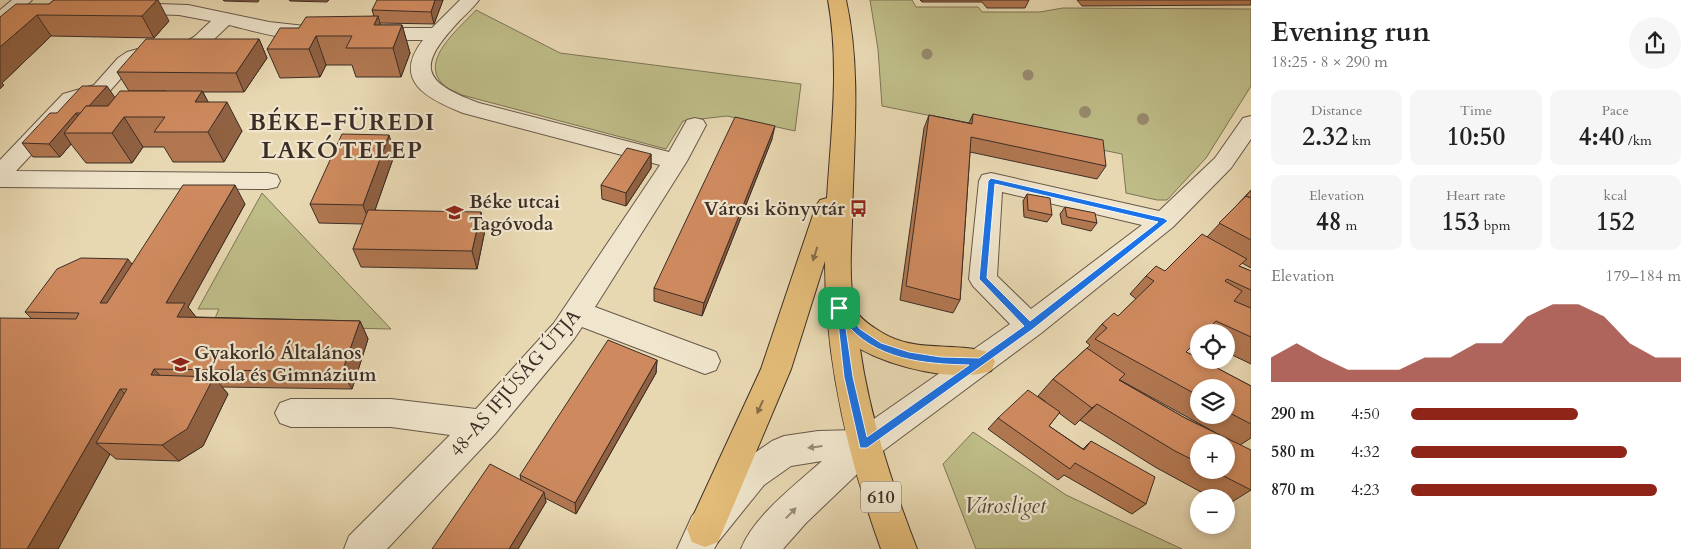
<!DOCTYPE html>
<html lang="en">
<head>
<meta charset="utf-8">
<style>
  :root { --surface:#fff; --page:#f6f6f6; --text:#222; --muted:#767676; --accent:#8f2418 }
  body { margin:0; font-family:Cardo,serif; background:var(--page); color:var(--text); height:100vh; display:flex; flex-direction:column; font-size:19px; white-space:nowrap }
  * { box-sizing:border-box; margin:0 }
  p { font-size:16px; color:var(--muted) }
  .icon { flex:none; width:28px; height:28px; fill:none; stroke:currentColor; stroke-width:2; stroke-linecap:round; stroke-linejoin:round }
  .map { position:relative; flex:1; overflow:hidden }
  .panel { display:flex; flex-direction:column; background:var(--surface); width:450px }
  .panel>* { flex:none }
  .tools { position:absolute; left:1190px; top:324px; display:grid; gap:10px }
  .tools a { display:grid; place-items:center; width:45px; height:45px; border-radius:50%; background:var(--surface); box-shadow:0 2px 8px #0003; font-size:25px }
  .pin { position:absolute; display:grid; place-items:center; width:42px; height:42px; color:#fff; margin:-21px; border-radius:10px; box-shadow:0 2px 8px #0006 }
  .round { display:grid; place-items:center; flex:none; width:52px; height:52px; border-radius:26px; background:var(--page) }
  .overview { display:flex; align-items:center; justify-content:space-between; height:85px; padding:0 20px }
  h1 { font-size:28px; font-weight:800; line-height:38px }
  .figures { display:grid; grid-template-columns:repeat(3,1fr); gap:8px; height:85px; padding:5px 20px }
  .figures div { display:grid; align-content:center; border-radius:10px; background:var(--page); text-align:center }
  .figures b { font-size:25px; font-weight:800 }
  .figures small { font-size:14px; font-weight:400 }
  .figures p { font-size:14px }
  .chart { height:140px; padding:10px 20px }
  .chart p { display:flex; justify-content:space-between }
  .chart svg { width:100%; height:90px; margin-top:5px; fill:var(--accent); opacity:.7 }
  ul { padding:0 20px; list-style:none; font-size:16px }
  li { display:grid; grid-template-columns:80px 60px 1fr; align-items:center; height:38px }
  li i { height:12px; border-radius:6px; background:var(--accent) }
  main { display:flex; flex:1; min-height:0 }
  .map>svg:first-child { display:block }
  .green { fill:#bebc87; stroke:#7d7557 }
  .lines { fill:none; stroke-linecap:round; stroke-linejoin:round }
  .minor-casing { stroke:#67584a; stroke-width:2 }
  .major-casing { stroke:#3c2e27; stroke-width:2 }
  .minor { fill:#f0e6cd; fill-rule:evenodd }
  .major { fill:#e4bc79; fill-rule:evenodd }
  .tree { fill:#988a70 }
  .wall { fill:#b17751; stroke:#3c2e27; fill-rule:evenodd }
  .shaded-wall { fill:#906142; stroke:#3c2e27 }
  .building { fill:#ce8a5e; stroke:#3c2e27 }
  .oneway { fill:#886e4c }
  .oneway2 { fill:#968a7a }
  .route { fill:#1a73e8; stroke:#fff; fill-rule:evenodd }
  .labels { text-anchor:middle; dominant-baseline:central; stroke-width:4.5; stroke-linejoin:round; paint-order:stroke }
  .shield { fill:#f0e6cd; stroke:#726559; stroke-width:1 }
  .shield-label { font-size:18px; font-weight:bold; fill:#3c2e27 }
  .poi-label { font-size:19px; font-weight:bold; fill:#3c2e27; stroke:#f0e6cd; text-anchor:start }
  .street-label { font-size:19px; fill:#3c2e27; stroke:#f0e6cd }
  .near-park-label { font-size:22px; font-style:italic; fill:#564a3a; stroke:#f0e6cd }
  .district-label { font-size:24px; font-weight:bold; letter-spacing:1px; fill:#3c2e27; stroke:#f0e6cd }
</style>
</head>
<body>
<main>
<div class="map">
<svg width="1251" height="549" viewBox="0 0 1251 549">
  <rect width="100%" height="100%" fill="#e8d8b2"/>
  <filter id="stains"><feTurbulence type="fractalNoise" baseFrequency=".004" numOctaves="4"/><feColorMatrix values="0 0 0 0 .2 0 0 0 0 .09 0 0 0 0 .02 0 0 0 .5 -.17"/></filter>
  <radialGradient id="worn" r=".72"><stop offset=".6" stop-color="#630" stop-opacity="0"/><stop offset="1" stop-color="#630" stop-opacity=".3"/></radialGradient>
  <!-- green -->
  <g class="green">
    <polygon points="870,0 912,0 916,7 978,7 982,12 1040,12 1063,8 1251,9 1251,86 1206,158 1167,200 1157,200 1126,193 1122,154 882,106 878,49"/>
    <path d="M476 10 560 53 801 84 795 131 727 116 683 121 666 149 462 95C457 92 449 90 445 86 416 62 460 28 476 10Z"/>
    <polygon points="262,193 391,329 212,325 219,309 198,309"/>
    <polygon points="973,432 1066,495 1182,549 976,549 943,464"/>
  </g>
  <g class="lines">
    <defs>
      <g id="minor">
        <polygon points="12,0 32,0 7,23 0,25 0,10"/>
        <path d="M460 0H479C474 7 467 13 460 20 417 66 420 81 479 103L669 152 687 120 695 118 703 120 706 125 687 161 595 307 716 352 720 361 716 370 705 374 582 327 574 339 495 434 387 549H344L349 536 450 435 391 427H291L280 423 275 413 280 403 291 399H391L476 409 554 323 660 165 463 113C428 99 391 81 423 40H367L360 38 357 34 360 30 367 28H432Z"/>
        <path d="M127 3 188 5 269 22 314 27 321 29 324 33 321 37C295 44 255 31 229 25L208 45 195 52 173 58 146 59 132 66 108 93 79 104 16 171 268 173 277 175 280 181 277 187 268 189 0 187V160L63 94 94 85 118 58 127 52 145 47 181 44 194 37 211 21 179 15 121 13 118 9 121 5Z"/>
        <path d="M1251 116V139L1231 168 1173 227 1040 334 876 456 806 523 783 549H741C754 516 795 485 822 461L791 466 764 485 718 542 714 549H677L692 516 740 463 772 441 784 436 818 431 858 430 1010 324 973 286 969 279 979 181 982 175 991 173 1159 211 1215 158 1243 118ZM1002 192 1142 225 1031 309 997 276Z"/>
      </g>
      <path id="major" d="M828 0H846C862 72 853 149 852 223 851 248 849 281 854 306 857 317 871 326 881 332 916 354 955 341 991 353L995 362 991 371C956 383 892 367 860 349 870 418 892 484 917 549H881C847 455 825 360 825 261L791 369 718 542 705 547 692 542 687 529 761 369 816 206 820 200 827 198C831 133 840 65 828 0Z"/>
    </defs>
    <!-- minor casing -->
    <use href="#minor" class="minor-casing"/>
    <!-- major casing -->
    <use href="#major" class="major-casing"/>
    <!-- minor -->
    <use href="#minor" class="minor"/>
    <!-- major -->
    <use href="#major" class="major"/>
  </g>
  <!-- trees -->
  <g class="tree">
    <circle cx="927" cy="54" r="5.5"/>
    <circle cx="1028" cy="75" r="5.5"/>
    <circle cx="1085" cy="112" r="6"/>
    <circle cx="1143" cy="119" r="6"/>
  </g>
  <!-- wall -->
  <g class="wall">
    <polygon points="54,0 169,21 154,38 51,36 2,83 4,85 0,89 0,17 49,4"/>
    <polygon points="223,0 259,0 258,2 224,1"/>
    <polygon points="289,0 329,0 327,2 290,1"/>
    <polygon points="443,0 434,24 380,23 380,25 402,25 410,53 401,77 356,77 352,65 326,65 320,77 280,78 267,49 299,28 374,16 372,10"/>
    <polygon points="920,0 1029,0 1025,8 987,8 982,2 922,2"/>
    <polygon points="1077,0 1251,0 1251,5 1082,6"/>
    <polygon points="259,39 267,58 244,92 203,92 208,102 242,131 224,162 173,162 164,147 143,147 132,163 86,163 71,144 60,157 33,157 22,143 57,113 115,98 166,91 129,91 117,72"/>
    <polygon points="973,114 1106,166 1097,179 970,152 960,300 953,313 900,300 924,128 929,115 969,123"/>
    <polygon points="772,139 702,316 654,301 654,288"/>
    <polygon points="395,153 375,210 485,230 477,269 361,267 353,249 363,224 319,223 310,204"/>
    <polygon points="651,154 651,168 626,206 602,199 601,185"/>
    <path d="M1251 190V268L1242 263 1239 266 1251 271V364L1226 352V332H1199V339L1186 352 1251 386V438L1240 445 1251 490 1227 505 1226 498H1212L1155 467 1080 420 1075 425 1059 413 1049 426 1083 449 1091 441 1146 504 1132 514 1064 475 1058 480 988 429 998 418 1046 402 1038 396 1053 379 1087 348 1090 345 1086 342 1102 324 1118 316 1136 299 1130 294 1146 276 1165 271 1207 237ZM1119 380H1120L1216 433 1185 418ZM1199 388H1226V415H1199ZM1199 442 1226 470H1199Z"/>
    <polygon points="1027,194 1052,215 1047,222 1024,217 1023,201"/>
    <polygon points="245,204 188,307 196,317 360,321 368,339 352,389 222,387 228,394 203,446 179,461 116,459 110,454 58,549 31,318 25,312 132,264"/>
    <polygon points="1065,207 1097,223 1091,231 1062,224 1060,214"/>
    <polygon points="657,360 656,373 576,514 545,498 546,502 518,549 432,549 521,480 520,475"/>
  </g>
  <!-- shaded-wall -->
  <g class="shaded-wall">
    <polygon points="157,0 158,0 169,21 154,38 142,16"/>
    <polygon points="435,0 443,0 434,24 431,12"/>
    <polygon points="37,15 51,36 2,83 4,85 0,89 0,47"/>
    <polygon points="378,16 386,45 374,25"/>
    <polygon points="402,25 410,53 401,77 393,48"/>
    <polygon points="316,36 326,65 320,77 309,49"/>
    <polygon points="259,39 267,58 244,92 236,73"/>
    <polygon points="107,86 116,99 92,127 82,113"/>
    <polygon points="202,91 217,118 227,102 242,131 224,162 208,132 195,102"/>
    <polygon points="76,113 86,127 64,133 71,144 60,157 49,144"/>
    <polygon points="124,117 143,147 132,163 112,133"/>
    <polygon points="775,126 772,139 702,316 704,303"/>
    <polygon points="389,135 395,153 370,224 363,205"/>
    <polygon points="651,154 651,168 626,206 626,193"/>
    <polygon points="235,185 245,204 188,307 199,321 192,335 166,303"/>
    <polygon points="481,212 485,230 477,269 472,251"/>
    <polygon points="128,259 143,278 117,321 100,303"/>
    <polygon points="360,321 368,339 352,389 342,372"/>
    <polygon points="657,360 656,373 576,514 575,503"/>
    <polygon points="154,369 170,386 151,375"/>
    <polygon points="214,377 228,394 203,446 179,461 162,445"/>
    <polygon points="120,389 137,406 96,443 110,454 58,549 27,549"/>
    <polygon points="1097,404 1080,420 1075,425 1092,408"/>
    <polygon points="544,492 546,502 518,549 509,549"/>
  </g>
  <!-- building -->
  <g class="building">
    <polygon points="54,0 157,0 142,16 37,15 0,47 0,17 16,4 49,4"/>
    <polygon points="377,0 435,0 431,12 372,10"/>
    <polygon points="378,16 374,25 402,25 393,48 346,48 352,36 316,36 309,49 267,49 280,28 299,28 306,17"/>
    <polygon points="146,39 259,39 236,73 117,72"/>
    <polygon points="82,86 107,86 89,106 86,106 81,113 76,113 49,144 22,143 50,113 57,113"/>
    <polygon points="120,91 202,91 195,102 227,102 208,132 154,132 165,117 124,117 112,133 64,133 86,106 108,106"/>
    <polygon points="973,114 1103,140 1106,166 971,137 960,300 906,286 929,115 972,124"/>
    <polygon points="735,117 775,126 704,303 654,288"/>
    <polygon points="342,134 389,135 363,205 310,204"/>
    <polygon points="627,148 651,154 626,193 601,185"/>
    <polygon points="183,185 235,185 166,303 185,303 177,317 360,321 342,372 154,369 151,375 214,377 187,429 162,445 96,443 127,389 120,389 27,549 0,549 0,318 76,319 79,313 25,312 57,269 81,258 128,259 100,303 107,303"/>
    <polygon points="1251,190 1251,198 1246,196"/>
    <polygon points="1027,194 1050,198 1052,215 1028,210"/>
    <polygon points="1246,196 1251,198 1251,240 1219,223"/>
    <polygon points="1065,207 1095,213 1097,223 1067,217"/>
    <polygon points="368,210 481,212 472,251 353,249"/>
    <polygon points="1202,234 1247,259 1239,266 1251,271 1251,290 1227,279 1225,281 1242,291 1234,301 1251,308 1251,337 1216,321 1205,332 1199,332 1199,339 1186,352 1199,358 1199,360 1202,360 1251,386 1251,424 1226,411 1226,388 1199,388 1199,396 1095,339 1107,328 1102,324 1114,313 1118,316 1154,281 1146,276 1156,266 1165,271"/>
    <polygon points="608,340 657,360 575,503 520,475"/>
    <polygon points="1087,348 1125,374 1119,380 1185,418 1251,450 1251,490 1212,470 1226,470 1226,442 1199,442 1199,463 1175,451 1097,404 1092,408 1053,379"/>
    <polygon points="1028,390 1060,412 1049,426 1084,450 1091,441 1155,477 1146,504 1075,463 1070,469 998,418"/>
    <polygon points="490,464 544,492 509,549 432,549"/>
  </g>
  <!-- one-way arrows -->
  <defs><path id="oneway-solid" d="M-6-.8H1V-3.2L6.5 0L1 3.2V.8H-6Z" transform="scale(1.25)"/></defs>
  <g class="oneway">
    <use href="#oneway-solid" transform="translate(815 254) rotate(108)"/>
    <use href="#oneway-solid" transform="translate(760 407) rotate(114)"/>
  </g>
  <g class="oneway2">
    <use href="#oneway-solid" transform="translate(815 447) rotate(173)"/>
    <use href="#oneway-solid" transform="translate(791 513) rotate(-46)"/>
  </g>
  <!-- route -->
  <path class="route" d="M991 178 1164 218 1168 221 1033 329 867 448H860L844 377 836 305H842L860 329 881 343 909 352 941 357 979 358 1024 326 979 279 988 181ZM995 184 1158 222 1030 321 987 278ZM845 322C874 360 925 364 969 365L867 437 853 377Z"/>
  <!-- icons -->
  <defs>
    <symbol id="bus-bare" viewBox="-9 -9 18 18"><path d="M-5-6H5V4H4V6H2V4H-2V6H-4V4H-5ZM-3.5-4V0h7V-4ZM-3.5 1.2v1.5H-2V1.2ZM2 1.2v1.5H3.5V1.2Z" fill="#8f2418" stroke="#f0e6cd" stroke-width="2.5" paint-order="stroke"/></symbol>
    <symbol id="school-bare" viewBox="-9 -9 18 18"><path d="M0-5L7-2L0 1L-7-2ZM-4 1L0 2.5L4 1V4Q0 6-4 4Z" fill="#8f2418" stroke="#f0e6cd" stroke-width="2.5" paint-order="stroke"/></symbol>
  </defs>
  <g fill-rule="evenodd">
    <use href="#bus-bare" x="846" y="196" width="25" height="25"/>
    <use href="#school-bare" x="442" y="200" width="25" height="25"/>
    <use href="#school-bare" x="168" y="352" width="25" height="25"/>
  </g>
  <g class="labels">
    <!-- shield labels -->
    <rect class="shield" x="861" y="481.5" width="40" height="31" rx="4"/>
    <g class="shield-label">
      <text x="881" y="497">610</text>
    </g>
    <!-- poi labels -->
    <g class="poi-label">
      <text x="469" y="202">Béke utcai<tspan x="469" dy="22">Tagóvoda</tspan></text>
      <text x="845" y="209" text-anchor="end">Városi könyvtár</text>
      <text x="194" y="353">Gyakorló Általános<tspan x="194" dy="22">Iskola és Gimnázium</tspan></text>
    </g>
    <!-- street labels -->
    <g class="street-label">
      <text transform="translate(515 383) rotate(-49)">48-AS IFJÚSÁG ÚTJA</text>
    </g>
    <!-- near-park labels -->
    <g class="near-park-label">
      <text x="1005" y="506">Városliget</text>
    </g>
    <!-- district labels -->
    <g class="district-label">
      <text x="342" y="122">BÉKE-FÜREDI<tspan x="342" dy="28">LAKÓTELEP</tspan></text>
    </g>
  </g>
  <rect width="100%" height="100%" filter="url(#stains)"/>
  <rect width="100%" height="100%" fill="url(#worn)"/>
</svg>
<div class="tools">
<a><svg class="icon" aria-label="locate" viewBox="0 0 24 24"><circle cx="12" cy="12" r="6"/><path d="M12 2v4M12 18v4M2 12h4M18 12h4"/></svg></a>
<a><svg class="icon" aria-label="layers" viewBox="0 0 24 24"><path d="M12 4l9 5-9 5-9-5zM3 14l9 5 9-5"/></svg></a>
<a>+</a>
<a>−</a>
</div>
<div class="pin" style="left:839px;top:308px;background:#1e9e55"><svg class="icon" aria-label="arrive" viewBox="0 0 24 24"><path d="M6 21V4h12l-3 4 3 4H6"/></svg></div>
</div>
<section class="panel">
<div class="overview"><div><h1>Evening run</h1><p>18:25 · 8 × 290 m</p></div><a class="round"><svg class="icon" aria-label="share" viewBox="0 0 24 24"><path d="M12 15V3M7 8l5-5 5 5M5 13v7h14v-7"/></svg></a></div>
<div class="figures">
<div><p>Distance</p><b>2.32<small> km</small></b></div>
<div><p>Time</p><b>10:50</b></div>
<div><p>Pace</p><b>4:40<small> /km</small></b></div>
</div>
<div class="figures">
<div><p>Elevation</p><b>48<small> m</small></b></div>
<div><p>Heart rate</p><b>153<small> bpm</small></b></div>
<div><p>kcal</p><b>152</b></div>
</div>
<div class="chart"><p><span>Elevation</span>179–184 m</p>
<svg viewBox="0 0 160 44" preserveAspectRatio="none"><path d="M0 44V32L10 25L20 32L30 38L40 38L50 38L60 32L70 32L80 25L90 25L100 12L110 6L120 6L130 12L140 25L150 32L160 32V44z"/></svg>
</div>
<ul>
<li><b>290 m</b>4:50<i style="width:62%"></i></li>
<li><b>580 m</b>4:32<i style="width:80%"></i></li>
<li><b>870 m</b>4:23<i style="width:91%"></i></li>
</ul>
</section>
</main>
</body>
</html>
